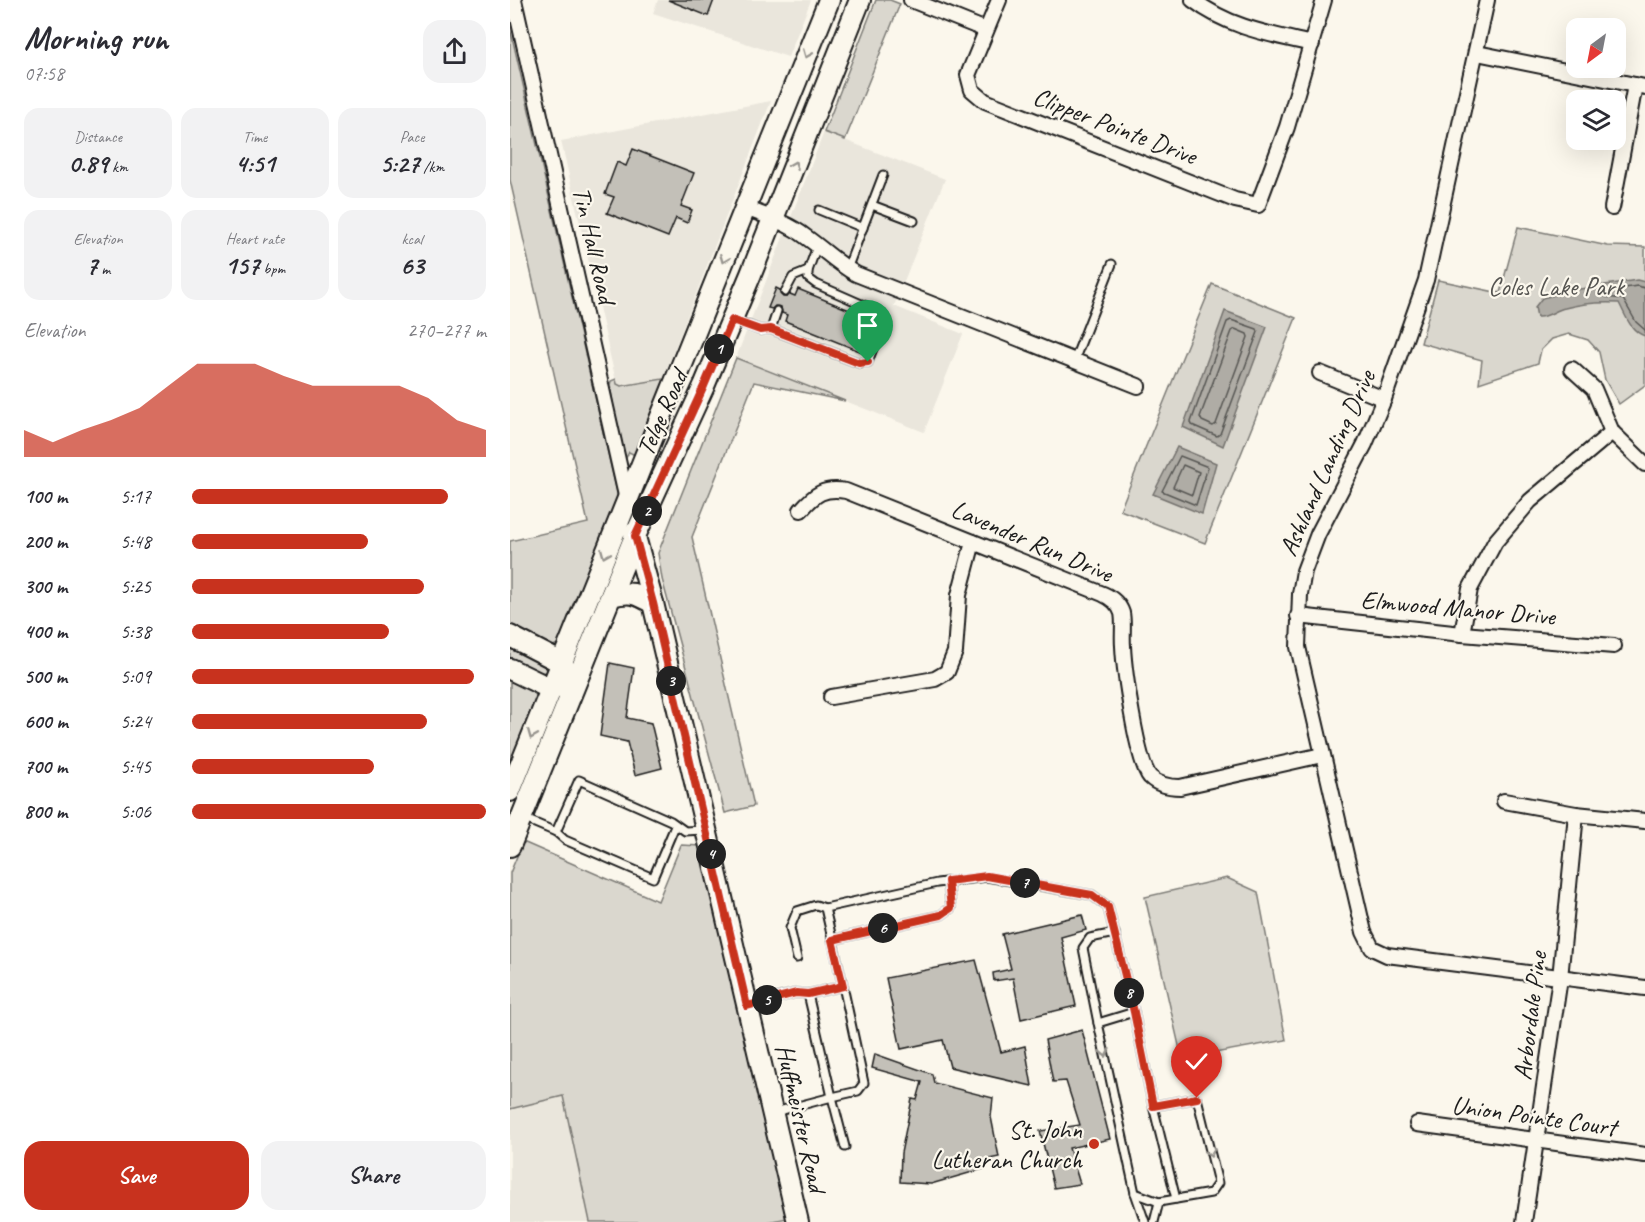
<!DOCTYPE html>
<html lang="en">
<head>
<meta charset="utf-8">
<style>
  :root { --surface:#fff; --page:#f2f2f3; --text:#2b2b33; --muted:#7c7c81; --accent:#c8321e }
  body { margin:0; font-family:Caveat,sans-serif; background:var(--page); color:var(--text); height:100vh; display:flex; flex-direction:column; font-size:22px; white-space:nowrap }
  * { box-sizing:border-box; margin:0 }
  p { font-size:20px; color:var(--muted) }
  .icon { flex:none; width:33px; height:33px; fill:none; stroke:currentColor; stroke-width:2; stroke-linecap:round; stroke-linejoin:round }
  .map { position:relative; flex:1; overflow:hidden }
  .details { display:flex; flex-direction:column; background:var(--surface); width:510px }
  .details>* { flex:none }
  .needle { width:39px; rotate:212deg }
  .fabs { position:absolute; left:1056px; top:18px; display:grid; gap:12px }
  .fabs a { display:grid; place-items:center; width:60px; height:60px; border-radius:12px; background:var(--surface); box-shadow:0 6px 24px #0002; font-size:30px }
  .pin { position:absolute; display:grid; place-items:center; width:51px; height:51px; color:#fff; margin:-62px -26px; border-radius:50% 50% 50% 0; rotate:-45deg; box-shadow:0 0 6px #0007 }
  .pin .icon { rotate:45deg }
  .km { position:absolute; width:30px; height:30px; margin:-15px; border-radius:50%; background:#222; color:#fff; font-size:16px; line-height:30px; text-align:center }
  .round { display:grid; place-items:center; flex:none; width:63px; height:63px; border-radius:18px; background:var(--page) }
  .summary { display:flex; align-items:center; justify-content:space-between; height:102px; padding:0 24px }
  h1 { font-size:33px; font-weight:800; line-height:45px }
  .metrics { display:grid; grid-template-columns:repeat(3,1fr); gap:9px; height:102px; padding:6px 24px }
  .metrics div { display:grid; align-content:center; border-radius:15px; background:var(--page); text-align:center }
  .metrics b { font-size:26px; font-weight:800 }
  .metrics small { font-size:16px; font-weight:400 }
  .metrics p { font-size:16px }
  .chart { height:168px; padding:12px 24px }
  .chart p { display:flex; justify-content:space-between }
  .chart svg { width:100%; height:108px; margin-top:6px; fill:var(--accent); opacity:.7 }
  .cta { display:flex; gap:12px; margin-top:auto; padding:12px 24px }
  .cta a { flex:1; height:69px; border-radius:18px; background:var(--accent); color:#fff; font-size:24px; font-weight:800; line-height:69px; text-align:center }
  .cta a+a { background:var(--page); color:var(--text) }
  ul { padding:0 24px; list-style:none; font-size:20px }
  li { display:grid; grid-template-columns:96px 72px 1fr; align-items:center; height:45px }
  li i { height:15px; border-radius:8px; background:var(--accent) }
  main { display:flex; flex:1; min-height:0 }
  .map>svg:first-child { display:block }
  .built { fill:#eae6dc }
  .green { fill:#dad7ce; stroke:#7b7a75; stroke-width:1.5 }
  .water { fill:#afaca5; stroke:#74726e; stroke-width:1.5 }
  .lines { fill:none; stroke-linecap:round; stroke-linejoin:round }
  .shore { stroke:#575653; stroke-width:1.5 }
  .building { fill:#c3c0b8; stroke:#1c1c1c; stroke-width:1.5 }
  .lane-casing { stroke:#1c1c1c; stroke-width:11 }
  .street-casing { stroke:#1c1c1c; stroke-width:18 }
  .secondary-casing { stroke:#1c1c1c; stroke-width:24 }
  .lane { stroke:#fbf7ec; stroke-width:7 }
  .street { stroke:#fbf7ec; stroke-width:14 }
  .secondary { stroke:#fbf7ec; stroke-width:20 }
  .oneway { stroke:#97948e }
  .route-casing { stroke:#fff; stroke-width:12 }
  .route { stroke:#c8321e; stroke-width:8 }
  .poi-dot { fill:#c8321e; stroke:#fbf7ec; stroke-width:2 }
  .labels { text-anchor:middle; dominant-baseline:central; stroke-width:4.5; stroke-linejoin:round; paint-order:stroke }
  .street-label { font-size:26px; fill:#1c1c1c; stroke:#fbf7ec }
  .park-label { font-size:26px; fill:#555451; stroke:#fbf7ec }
  .poi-label { font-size:26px; fill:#1c1c1c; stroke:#fbf7ec; text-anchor:end }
</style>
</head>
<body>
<main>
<section class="details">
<div class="summary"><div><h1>Morning run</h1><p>07:58</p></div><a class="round"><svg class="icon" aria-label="share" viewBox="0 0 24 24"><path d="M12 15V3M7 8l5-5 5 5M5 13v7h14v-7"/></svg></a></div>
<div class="metrics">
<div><p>Distance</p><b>0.89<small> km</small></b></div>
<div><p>Time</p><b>4:51</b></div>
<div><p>Pace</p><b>5:27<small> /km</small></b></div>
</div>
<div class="metrics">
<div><p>Elevation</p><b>7<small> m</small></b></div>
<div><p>Heart rate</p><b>157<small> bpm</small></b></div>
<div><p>kcal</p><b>63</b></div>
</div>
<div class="chart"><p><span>Elevation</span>270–277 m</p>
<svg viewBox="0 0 160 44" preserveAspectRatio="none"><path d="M0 44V33L10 38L20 33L30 29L40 24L50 15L60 6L70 6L80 6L90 11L100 15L110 15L120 15L130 15L140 20L150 29L160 33V44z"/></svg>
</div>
<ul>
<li><b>100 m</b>5:17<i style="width:87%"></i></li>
<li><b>200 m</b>5:48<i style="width:60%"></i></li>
<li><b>300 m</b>5:25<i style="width:79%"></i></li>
<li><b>400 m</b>5:38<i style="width:67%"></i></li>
<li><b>500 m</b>5:09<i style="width:96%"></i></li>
<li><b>600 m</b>5:24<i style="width:80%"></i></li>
<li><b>700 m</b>5:45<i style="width:62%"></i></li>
<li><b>800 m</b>5:06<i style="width:100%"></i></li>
</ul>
<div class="cta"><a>Save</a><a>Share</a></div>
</section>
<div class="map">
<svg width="1135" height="1222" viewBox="0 0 1135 1222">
  <rect width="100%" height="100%" fill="#fbf7ec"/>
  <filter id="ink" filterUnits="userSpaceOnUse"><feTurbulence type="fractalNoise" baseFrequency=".0167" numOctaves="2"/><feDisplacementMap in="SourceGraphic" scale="12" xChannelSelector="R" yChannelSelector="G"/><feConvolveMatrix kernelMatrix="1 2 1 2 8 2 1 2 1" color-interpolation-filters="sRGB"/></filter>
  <g filter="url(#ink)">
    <!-- built -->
    <g class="built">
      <polygon points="148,0 301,0 278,57 143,13"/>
      <polygon points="261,101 151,384 108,390 51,141"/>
      <polygon points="314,132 435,179 384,306 453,334 414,432 226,358"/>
      <polygon points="53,1096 80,1222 0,1222 0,1109"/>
    </g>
    <!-- green -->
    <g class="green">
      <polygon points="366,0 380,0 390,4 335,140 314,132"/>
      <polygon points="0,28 109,501 52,642 41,647 0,627 0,541 78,523 0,180"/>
      <polygon points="1008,227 1098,246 1135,247 1135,385 1109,404 1095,380 1089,352 1078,340 1059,334 1042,339 1031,350 1028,363 969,383 972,360 911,343 928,280 990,293"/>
      <polygon points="702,284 786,318 695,543 610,510"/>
      <polygon points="226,358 335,401 244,382 182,537 244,806 215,813 152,579 148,553"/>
      <polygon points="106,379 107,384 111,386 153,379 155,382 125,459 123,454 119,452 115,460 112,456 100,385 101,381"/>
      <polygon points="0,644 32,661 38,672 23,673 0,663"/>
      <polygon points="0,677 24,689 28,704 0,771"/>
      <polygon points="13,842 148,901 171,845 191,846 278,1218 257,1222 80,1222 53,1096 0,1109 0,873"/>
      <polygon points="717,878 748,892 776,1040 672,1059 635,897"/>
    </g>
    <!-- water -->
    <g class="water">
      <path d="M1127 280 1135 282V336C1120 331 1116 316 1109 303 1090 302 1073 303 1055 308 1045 310 1037 318 1027 317L1025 307 1032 298 1070 289Z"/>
      <polygon points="715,311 757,327 713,446 673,427"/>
      <polygon points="667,447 706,463 692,514 643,494"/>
    </g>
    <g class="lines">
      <!-- shore -->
      <g class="shore">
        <polyline points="1135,288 1127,286 1097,291 1094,294 1096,297 1113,299 1126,322 1135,330"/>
        <polygon points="721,320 747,329 748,332 710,434 707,436 682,425 681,422 717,322"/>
        <polygon points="725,329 737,334 738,337 706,424 703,426 692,421 690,417 722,331"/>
        <polygon points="670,456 698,467 686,505 652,491"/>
        <polygon points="673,465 689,472 682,495 663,487"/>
      </g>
    </g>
    <!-- building -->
    <g class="building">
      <polygon points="158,0 204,0 198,16"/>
      <polygon points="123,149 184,173 171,206 182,210 177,223 166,218 158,237 97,213 104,197 95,194 107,162 116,166"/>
      <polygon points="266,288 270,290 270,294 273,297 277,297 280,294 285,296 288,289 364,320 352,352 275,321 277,315 272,313 271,307 265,306 262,309 258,308"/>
      <polygon points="100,663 124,668 117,718 141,723 152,768 125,775 117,742 90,736"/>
      <polygon points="572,915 576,930 551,937 566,1006 511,1019 503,978 484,981 483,973 501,969 492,934"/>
      <polygon points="466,960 491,1052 515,1046 522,1086 440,1067 433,1040 391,1049 376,978"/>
      <polygon points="572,1030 600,1139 559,1148 570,1184 544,1188 530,1131 570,1125 556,1081 543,1082 535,1040"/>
      <polygon points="365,1054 422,1074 424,1083 483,1098 481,1117 489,1157 470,1161 473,1169 421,1184 390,1182 391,1153 402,1099 407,1100 412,1082 362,1068"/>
    </g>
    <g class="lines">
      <defs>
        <g id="lane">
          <polyline points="362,205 404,221"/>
          <polyline points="309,210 353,228"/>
          <polyline points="337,269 373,175"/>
          <polyline points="275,292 283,277 298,271"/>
          <polyline points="224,320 250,330 261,329 349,363 358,362 370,330 369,315 365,310 306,284 298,278 298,271 307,246"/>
          <polyline points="261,329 267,311"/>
          <polyline points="564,361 602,264"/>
          <polyline points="13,818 46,832 69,780 161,821 175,831 193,830"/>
          <polyline points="46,832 55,840 143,878 165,826"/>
          <polyline points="315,908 427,883 477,877 582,895 598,907 624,1012"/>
          <polyline points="322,940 431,915 441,908 438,881"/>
          <polyline points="287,958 280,928 287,911 306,905 315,908 333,986"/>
          <polyline points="298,994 333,986 354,1083 348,1091 322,1097 335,1147"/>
          <polyline points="239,1005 286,993 298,994 322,1097 265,1112"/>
          <polyline points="588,1023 573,948 580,938 605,933"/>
          <polyline points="625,1193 649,1202 701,1193 708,1183 687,1098 643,1106"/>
          <polyline points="635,1222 625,1193 588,1023 624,1012 643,1106 666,1199"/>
          <polyline points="644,1222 649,1202"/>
        </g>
        <g id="street">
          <polyline points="4,0 117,500"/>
          <polyline points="401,0 476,30"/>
          <polyline points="489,0 458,75 462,90 475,101 725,200 748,205 777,127 814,0"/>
          <path d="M683 0C720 28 759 34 802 44"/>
          <polyline points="977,0 916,280 874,399 855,444 808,534 794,571 790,594 788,647 854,932 862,948 877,955 1135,988"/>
          <polyline points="967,53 1135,87"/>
          <path d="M235 208C256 216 278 223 296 237 313 249 327 263 346 274L628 386"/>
          <polyline points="1102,208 1125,85"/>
          <polyline points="1062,369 1084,389 1102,432 1135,464"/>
          <polyline points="810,373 874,399"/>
          <path d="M291 510C305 494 314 487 336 491L593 594C602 598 609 604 612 613 614 623 612 635 613 646 614 669 627 762 640 777 648 785 659 787 670 787L812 755"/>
          <polyline points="788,616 952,634 1104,646"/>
          <polyline points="952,634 960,589 985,542 1020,501 1102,432"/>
          <polyline points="321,697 425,679 437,672 445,652 449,595 463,542"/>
          <polyline points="994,801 1066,814 1135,821"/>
          <polyline points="907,1124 1135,1155"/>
          <polyline points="1014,1222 1050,978 1066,814"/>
        </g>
        <g id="secondary">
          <polyline points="124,533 143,603 288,1222"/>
          <path d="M101 596C121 591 125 593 143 603"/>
          <polyline points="0,636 52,663 57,672"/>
          <polyline points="0,669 41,689 53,687"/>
          <polyline points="0,791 319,0"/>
          <polyline points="0,846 125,536 194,386 241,274 350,0"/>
        </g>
      </defs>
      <!-- lane casing -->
      <use href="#lane" class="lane-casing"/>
      <!-- street casing -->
      <use href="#street" class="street-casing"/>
      <!-- secondary casing -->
      <use href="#secondary" class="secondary-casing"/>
      <!-- lane -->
      <use href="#lane" class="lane"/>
      <!-- street -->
      <use href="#street" class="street"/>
      <!-- secondary -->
      <use href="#secondary" class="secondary"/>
    </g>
    <!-- one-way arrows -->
    <defs><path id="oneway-chevron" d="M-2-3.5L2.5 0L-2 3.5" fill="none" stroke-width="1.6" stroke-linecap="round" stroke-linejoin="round" transform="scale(1.5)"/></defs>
    <g class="oneway">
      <use href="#oneway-chevron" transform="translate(297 54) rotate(112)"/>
      <use href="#oneway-chevron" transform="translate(284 165) rotate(-68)"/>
      <use href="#oneway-chevron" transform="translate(214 259) rotate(112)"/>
      <use href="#oneway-chevron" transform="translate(95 554) rotate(112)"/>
      <use href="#oneway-chevron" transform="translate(22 735) rotate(112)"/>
      <use href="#oneway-chevron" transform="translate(595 1053) rotate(77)"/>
      <use href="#oneway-chevron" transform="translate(700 1153) rotate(76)"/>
    </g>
  </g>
  <g class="lines" filter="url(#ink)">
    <defs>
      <polyline id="route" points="358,362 349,363 261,329 250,330 222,320 194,386 125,536 143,603 237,1006 286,993 298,994 333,986 322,940 431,915 441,908 438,881 477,876 582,895 598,907 624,1012 643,1106 687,1098"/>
    </defs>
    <!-- route casing -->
    <use href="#route" class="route-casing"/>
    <!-- route -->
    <use href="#route" class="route"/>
  </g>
  <!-- markers -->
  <circle class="poi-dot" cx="584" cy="1144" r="6"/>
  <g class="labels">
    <!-- street labels -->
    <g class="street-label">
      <text transform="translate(605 126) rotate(21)">Clipper Pointe Drive</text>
      <text transform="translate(84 245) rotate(77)">Tin Hall Road</text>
      <text transform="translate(152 413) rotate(-66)">Telge Road</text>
      <text transform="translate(817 463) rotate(-66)">Ashland Landing Drive</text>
      <text transform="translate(522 541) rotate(23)">Lavender Run Drive</text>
      <text transform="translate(948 608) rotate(5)">Elmwood Manor Drive</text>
      <text transform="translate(1020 1016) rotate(-83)">Arbordale Pine</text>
      <text transform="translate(1024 1116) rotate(8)">Union Pointe Court</text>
      <text transform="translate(291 1118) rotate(77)">Huffmeister Road</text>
    </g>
    <!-- park labels -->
    <g class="park-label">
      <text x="1046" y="286">Coles Lake Park</text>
    </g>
    <!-- poi labels -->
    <g class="poi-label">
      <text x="572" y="1129">St. John<tspan x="572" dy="30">Lutheran Church</tspan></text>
    </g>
  </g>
</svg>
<div class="fabs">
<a><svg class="needle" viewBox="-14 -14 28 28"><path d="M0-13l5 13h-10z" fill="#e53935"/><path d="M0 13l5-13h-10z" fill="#7c7c81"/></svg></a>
<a><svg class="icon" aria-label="layers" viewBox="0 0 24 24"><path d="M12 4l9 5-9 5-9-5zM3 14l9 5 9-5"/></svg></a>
</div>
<div class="pin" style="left:358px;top:362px;background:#1e9e55"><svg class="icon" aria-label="arrive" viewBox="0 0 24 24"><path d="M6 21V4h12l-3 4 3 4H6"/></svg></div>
<div class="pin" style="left:687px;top:1098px;background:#d93025"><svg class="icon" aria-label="check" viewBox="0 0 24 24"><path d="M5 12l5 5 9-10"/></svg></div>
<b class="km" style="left:209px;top:349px">1</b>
<b class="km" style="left:137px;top:511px">2</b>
<b class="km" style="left:161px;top:681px">3</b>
<b class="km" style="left:201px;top:854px">4</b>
<b class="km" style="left:257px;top:1000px">5</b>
<b class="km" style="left:373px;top:928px">6</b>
<b class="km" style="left:515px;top:883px">7</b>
<b class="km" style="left:619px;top:993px">8</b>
</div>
</main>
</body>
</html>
